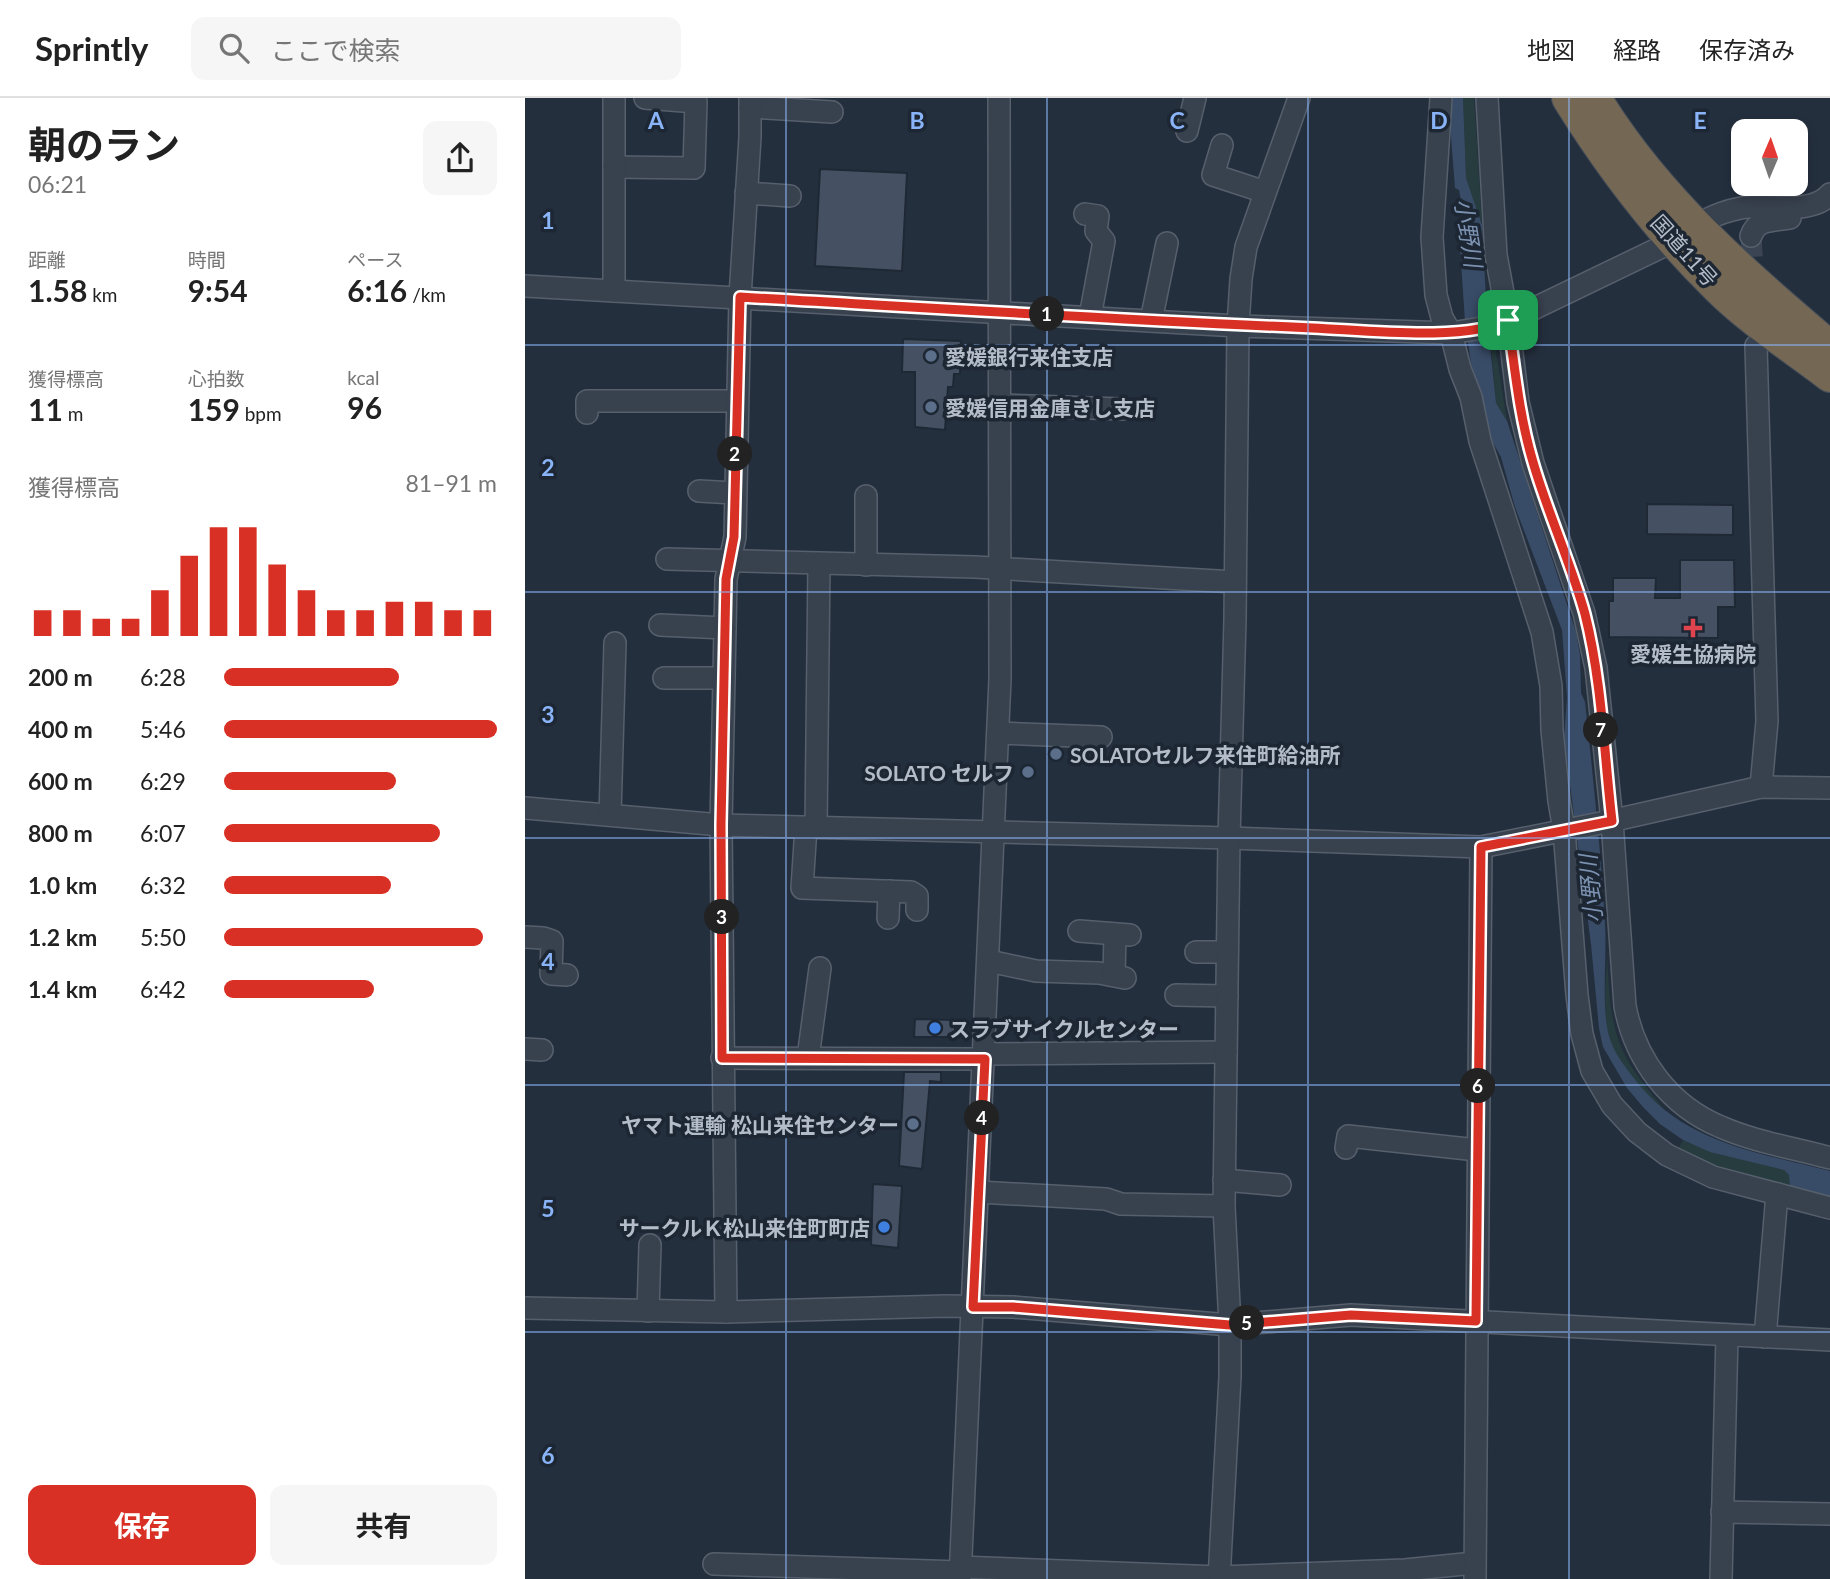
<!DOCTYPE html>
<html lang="ja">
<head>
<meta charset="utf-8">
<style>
  :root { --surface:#fff; --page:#f6f6f6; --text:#222; --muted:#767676; --line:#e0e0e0; --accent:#d93025 }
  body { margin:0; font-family:Lato,"Noto Sans JP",sans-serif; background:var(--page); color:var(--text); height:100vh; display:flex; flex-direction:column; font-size:26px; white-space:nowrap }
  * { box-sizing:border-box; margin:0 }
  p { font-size:23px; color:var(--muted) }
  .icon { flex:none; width:38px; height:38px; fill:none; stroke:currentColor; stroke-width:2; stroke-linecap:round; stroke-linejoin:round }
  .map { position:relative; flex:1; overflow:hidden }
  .details { display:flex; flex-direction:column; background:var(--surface); width:525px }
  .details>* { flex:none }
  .needle { width:46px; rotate:2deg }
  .fabs { position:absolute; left:1206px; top:21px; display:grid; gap:14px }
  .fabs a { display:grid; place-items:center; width:77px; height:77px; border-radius:14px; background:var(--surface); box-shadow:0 4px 10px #0003; font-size:35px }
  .pin { position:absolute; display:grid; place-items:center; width:60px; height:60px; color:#fff; margin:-30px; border-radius:14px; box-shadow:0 4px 10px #0006 }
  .km { position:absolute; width:35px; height:35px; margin:-18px; border-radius:50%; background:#222; color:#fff; font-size:19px; line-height:35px; text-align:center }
  .round { display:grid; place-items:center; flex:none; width:74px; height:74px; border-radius:14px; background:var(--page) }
  .overview { display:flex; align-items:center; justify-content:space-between; height:119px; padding:0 28px }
  h1 { font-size:38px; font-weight:700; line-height:52px }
  .figures { display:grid; grid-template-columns:repeat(3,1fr); gap:10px; height:119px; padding:7px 28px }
  .figures div { display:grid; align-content:center }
  .figures b { font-size:30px; font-weight:700 }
  .figures small { font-size:19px; font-weight:400 }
  .figures p { font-size:19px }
  .chart { height:196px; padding:14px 28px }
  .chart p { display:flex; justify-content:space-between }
  .chart svg { width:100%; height:126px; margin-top:7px; stroke:var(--accent); stroke-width:6 }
  .action { display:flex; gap:14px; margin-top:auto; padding:14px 28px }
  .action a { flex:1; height:80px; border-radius:14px; background:var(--accent); color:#fff; font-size:28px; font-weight:700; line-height:80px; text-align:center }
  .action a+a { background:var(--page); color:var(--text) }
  ul { padding:0 28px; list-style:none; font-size:23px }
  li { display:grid; grid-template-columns:112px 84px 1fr; align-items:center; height:52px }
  li i { height:18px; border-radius:9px; background:var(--accent) }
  header { display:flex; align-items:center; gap:42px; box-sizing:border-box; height:98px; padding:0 35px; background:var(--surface); border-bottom:2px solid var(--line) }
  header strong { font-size:33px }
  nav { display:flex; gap:38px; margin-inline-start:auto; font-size:24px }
  .search { width:490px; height:63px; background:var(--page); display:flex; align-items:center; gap:18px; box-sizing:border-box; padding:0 24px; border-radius:14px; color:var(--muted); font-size:26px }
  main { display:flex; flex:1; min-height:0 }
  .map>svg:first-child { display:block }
  .green { fill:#263c3f }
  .water { fill:#394c67 }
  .building { fill:#455162; stroke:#1f2835; stroke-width:2 }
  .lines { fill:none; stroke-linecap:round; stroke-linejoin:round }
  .minor-tunnel { stroke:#3a4453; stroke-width:21; stroke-dasharray:21 10; stroke-linecap:butt }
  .minor-casing { stroke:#565f6c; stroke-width:24 }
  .highway-casing { stroke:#434c59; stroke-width:34 }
  .minor { stroke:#38414e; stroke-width:21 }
  .highway { stroke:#746855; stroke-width:32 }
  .route-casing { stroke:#fff; stroke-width:14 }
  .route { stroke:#d93025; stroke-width:9 }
  .grid { fill:none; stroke:#8ab4f8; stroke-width:2; stroke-opacity:0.55 }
  .service-dot { fill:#5c6f8a; stroke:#1d2633; stroke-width:2.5 }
  .health-dot { fill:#e0444e; stroke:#1d2633; stroke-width:2.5 }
  .shop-dot { fill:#3f7fe0; stroke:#1d2633; stroke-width:2.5 }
  .labels { text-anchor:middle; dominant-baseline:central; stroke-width:7; stroke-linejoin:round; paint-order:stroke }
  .street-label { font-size:21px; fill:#b4bcc9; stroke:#1d2633 }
  .poi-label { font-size:21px; font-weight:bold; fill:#b4bcc9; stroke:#1d2633; text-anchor:start }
  .water-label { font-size:23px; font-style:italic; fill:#7c92b1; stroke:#1d2633 }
  .grid-label { font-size:23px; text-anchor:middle; font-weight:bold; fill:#8ab4f8; stroke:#1d2633; stroke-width:7; stroke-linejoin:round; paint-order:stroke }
</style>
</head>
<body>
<header>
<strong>Sprintly</strong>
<div class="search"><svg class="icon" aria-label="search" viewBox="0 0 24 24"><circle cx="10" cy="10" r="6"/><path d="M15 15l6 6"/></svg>ここで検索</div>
<nav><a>地図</a><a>経路</a><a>保存済み</a></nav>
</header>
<main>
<section class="details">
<div class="overview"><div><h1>朝のラン</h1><p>06:21</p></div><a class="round"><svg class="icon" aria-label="share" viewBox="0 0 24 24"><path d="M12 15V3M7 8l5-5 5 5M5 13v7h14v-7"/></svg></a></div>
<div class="figures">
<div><p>距離</p><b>1.58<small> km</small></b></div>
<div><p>時間</p><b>9:54</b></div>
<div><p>ペース</p><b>6:16<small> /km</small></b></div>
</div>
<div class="figures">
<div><p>獲得標高</p><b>11<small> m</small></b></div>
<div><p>心拍数</p><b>159<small> bpm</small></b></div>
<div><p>kcal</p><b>96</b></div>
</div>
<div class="chart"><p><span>獲得標高</span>81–91 m</p>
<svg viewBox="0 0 160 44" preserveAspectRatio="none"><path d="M5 44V35M15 44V35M25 44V38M35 44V38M45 44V28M55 44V16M65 44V6M75 44V6M85 44V19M95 44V28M105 44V35M115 44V35M125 44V32M135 44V32M145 44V35M155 44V35"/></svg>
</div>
<ul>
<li><b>200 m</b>6:28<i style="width:64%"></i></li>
<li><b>400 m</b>5:46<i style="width:100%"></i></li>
<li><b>600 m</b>6:29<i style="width:63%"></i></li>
<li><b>800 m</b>6:07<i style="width:79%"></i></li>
<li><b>1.0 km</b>6:32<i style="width:61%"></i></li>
<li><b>1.2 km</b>5:50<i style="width:95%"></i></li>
<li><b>1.4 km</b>6:42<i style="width:55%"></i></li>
</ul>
<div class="action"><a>保存</a><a>共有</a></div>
</section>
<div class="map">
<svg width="1305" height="1481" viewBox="0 0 1305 1481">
  <rect width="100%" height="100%" fill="#242f3e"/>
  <!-- green -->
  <g class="green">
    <polygon points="938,0 949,0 957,127 941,80"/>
    <polygon points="960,185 982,323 971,305"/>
    <path d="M1082 858C1084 888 1084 922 1097 951 1107 974 1126 995 1142 1015 1115 991 1085 961 1081 924 1079 903 1081 879 1082 858Z"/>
    <polygon points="1158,1042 1185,1053 1259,1072 1264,1077 1265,1090 1183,1066 1153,1051"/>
  </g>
  <!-- water -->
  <path class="water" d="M923 0H938L941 80 957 127 962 220 971 305 982 323 1051 534 1055 557 1056 595 1060 604C1068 679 1076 753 1080 827 1082 859 1076 909 1084 938 1089 955 1098 966 1108 979 1157 1045 1231 1054 1305 1073V1100L1265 1090 1264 1077 1259 1072 1185 1054 1158 1042 1135 1026 1118 1009 1102 990 1078 949 1074 930 1066 846 1039 641 1042 599 1037 532 990 409 976 359 967 343 962 344 949 286 940 223 935 149 943 138 934 92 930 90Z"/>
  <!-- building -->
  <g class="building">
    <polygon points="295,71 382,75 377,173 290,168"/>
    <polygon points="378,241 436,243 435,276 429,276 428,289 423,289 420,332 390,329 390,274 377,274"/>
    <polygon points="1122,406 1208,407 1208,437 1122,436"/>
    <polygon points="1155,462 1209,462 1210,509 1193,509 1193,540 1084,539 1084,503 1088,503 1088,480 1131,480 1130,500 1155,500"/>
    <polygon points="390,921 430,922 430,939 389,939"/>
    <polygon points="379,974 416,974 416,984 405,983 397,1071 374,1068"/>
    <polygon points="348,1086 377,1088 373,1150 346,1147"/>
  </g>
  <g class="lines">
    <!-- minor-tunnel -->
    <polyline class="minor-tunnel" points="1226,138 1229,187"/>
    <defs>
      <g id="minor">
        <polyline points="916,0 907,139 911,197 917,220 926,235 935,271 946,299 955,343 1017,534 1026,588 1027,632 1034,703 1039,732 1052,897 1057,936 1067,973 1087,1007 1112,1034 1142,1057 1188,1079 1305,1110"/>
        <path d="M962 0 971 157 983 222 993 304 1008 365 1059 515 1071 570 1087 723 1100 908C1110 962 1145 1008 1196 1029 1230 1044 1269 1050 1305 1060"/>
        <polyline points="225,9 307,14"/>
        <polyline points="662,33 670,0"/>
        <polyline points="697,47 688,77 740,94"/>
        <polyline points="89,69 169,70 171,4 120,0"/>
        <polyline points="221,95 265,98"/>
        <polyline points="560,116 573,118 571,133 579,143 565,219"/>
        <path d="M1226 138C1232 120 1249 123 1265 120"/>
        <path d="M0 188 713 228 926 235 975 227 1149 143C1170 127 1189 115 1216 110 1243 105 1286 118 1305 96"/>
        <polyline points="89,193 89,0"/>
        <polyline points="626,223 642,145"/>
        <polyline points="1231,248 1242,623 1236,689"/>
        <polyline points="474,307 597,311"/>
        <polyline points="62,315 62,303 212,303"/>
        <polyline points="174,393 209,395"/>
        <polyline points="142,461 450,469 710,484"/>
        <polyline points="341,467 341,398"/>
        <polyline points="135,527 200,530"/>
        <polyline points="139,580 199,580"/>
        <polyline points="473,635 576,639"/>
        <polyline points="0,710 196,727 704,740 956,749 1081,724 1236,689 1305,690"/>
        <polyline points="85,717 90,545"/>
        <polyline points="281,729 277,790 386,794 392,798 392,812"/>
        <polyline points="291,729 294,466"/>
        <polyline points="363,820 364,793"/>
        <polyline points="554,833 605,837"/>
        <polyline points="0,839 18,840 27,843 26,876 42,877"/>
        <polyline points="671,854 702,854"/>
        <polyline points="464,863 511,873 574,875 600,880"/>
        <polyline points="589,877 590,836"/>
        <polyline points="651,897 702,898"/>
        <polyline points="0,951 17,952"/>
        <polyline points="460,956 701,954"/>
        <polyline points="197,960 459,961"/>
        <polyline points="283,960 295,870"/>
        <polyline points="821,1050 823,1038 952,1052"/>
        <polyline points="699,1082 755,1087"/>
        <polyline points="453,1094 581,1101 596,1106 699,1108"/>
        <polyline points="0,1210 201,1214 421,1208 488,1209 705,1227 826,1217 1305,1242"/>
        <polyline points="123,1213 125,1147"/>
        <polyline points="201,1214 196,727 200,530 201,481 210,439 215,199 225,39 225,0"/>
        <polyline points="1240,1239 1252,1096"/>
        <polyline points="1197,1414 1305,1416"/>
        <polyline points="189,1466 435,1474"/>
        <polyline points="435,1469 695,1479 880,1472 949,1465"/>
        <polyline points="435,1481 475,581 474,0"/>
        <polyline points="694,1481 705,1279 705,1227 699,1108 704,740 710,521 713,228 716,181 721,149 774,0"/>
        <polyline points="950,1481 956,749"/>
        <polyline points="1196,1481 1202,1237"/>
      </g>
      <g id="highway">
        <path d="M1043 0C1085 68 1135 133 1192 189 1225 222 1267 249 1305 278"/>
        <path d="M1070 0C1131 100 1217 174 1305 249"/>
      </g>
    </defs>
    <!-- minor casing -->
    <use href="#minor" class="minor-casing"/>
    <!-- highway casing -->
    <use href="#highway" class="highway-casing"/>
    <!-- minor -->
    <use href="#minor" class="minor"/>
    <!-- highway -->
    <use href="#highway" class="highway"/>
  </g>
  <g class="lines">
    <defs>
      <path id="route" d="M215 199C406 210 597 222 788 230 838 232 941 244 983 222 990 271 994 317 1008 364 1023 416 1046 465 1060 516 1077 583 1079 655 1087 723L956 749 951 1223 826 1217 705 1227 488 1209H448L460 961 197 960 196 727 201 481 209 439Z"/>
    </defs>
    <!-- route casing -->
    <use href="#route" class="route-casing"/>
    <!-- route -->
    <use href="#route" class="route"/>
  </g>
  <!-- grid -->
  <path class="grid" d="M261 0V1481M522 0V1481M783 0V1481M1044 0V1481M0 247H1305M0 494H1305M0 740H1305M0 987H1305M0 1234H1305"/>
  <!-- markers -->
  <g class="service-dot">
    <circle cx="406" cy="258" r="7"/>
    <circle cx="406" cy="309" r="7"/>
    <circle cx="531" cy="656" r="7"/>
    <circle cx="503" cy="674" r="7"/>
    <circle cx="388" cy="1026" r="7"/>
  </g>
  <path class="health-dot" d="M1164.5 519.5h7v7h7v7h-7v7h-7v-7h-7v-7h7z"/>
  <g class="shop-dot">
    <circle cx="410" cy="930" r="7"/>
    <circle cx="359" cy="1129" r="7"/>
  </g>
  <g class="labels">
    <!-- street labels -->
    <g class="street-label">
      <text transform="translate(1160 152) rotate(48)">国道11号</text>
    </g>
    <!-- poi labels -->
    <g class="poi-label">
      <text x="420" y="258">愛媛銀行来住支店</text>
      <text x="420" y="309">愛媛信用金庫きし支店</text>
      <text x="1168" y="555" text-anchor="middle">愛媛生協病院</text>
      <text x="545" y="656">SOLATOセルフ来住町給油所</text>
      <text x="489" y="674" text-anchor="end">SOLATO セルフ</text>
      <text x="424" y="930">スラブサイクルセンター</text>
      <text x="374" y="1026" text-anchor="end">ヤマト運輸 松山来住センター</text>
      <text x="345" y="1129" text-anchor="end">サークルＫ松山来住町町店</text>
    </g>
    <!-- water labels -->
    <g class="water-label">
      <text transform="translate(944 135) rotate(81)">小野川</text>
      <text transform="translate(1065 791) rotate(-95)">小野川</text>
    </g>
  </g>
  <g class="grid-label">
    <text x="131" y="31">A</text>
    <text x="392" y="31">B</text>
    <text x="652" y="31">C</text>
    <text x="914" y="31">D</text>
    <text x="1175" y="31">E</text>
    <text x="23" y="131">1</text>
    <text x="23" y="378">2</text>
    <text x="23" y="625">3</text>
    <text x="23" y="872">4</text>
    <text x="23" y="1119">5</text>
    <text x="23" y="1366">6</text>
  </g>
</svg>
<div class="fabs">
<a><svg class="needle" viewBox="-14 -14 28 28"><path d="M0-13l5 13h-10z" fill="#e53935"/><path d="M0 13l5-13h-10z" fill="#767676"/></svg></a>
</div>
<div class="pin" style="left:983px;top:222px;background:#1e9e55"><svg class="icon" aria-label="arrive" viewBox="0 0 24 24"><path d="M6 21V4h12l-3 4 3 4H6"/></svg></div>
<b class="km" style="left:522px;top:216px">1</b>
<b class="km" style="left:210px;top:356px">2</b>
<b class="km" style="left:197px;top:819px">3</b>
<b class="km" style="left:457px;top:1020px">4</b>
<b class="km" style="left:722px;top:1225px">5</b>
<b class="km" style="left:953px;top:988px">6</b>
<b class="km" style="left:1076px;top:632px">7</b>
</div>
</main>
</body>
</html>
